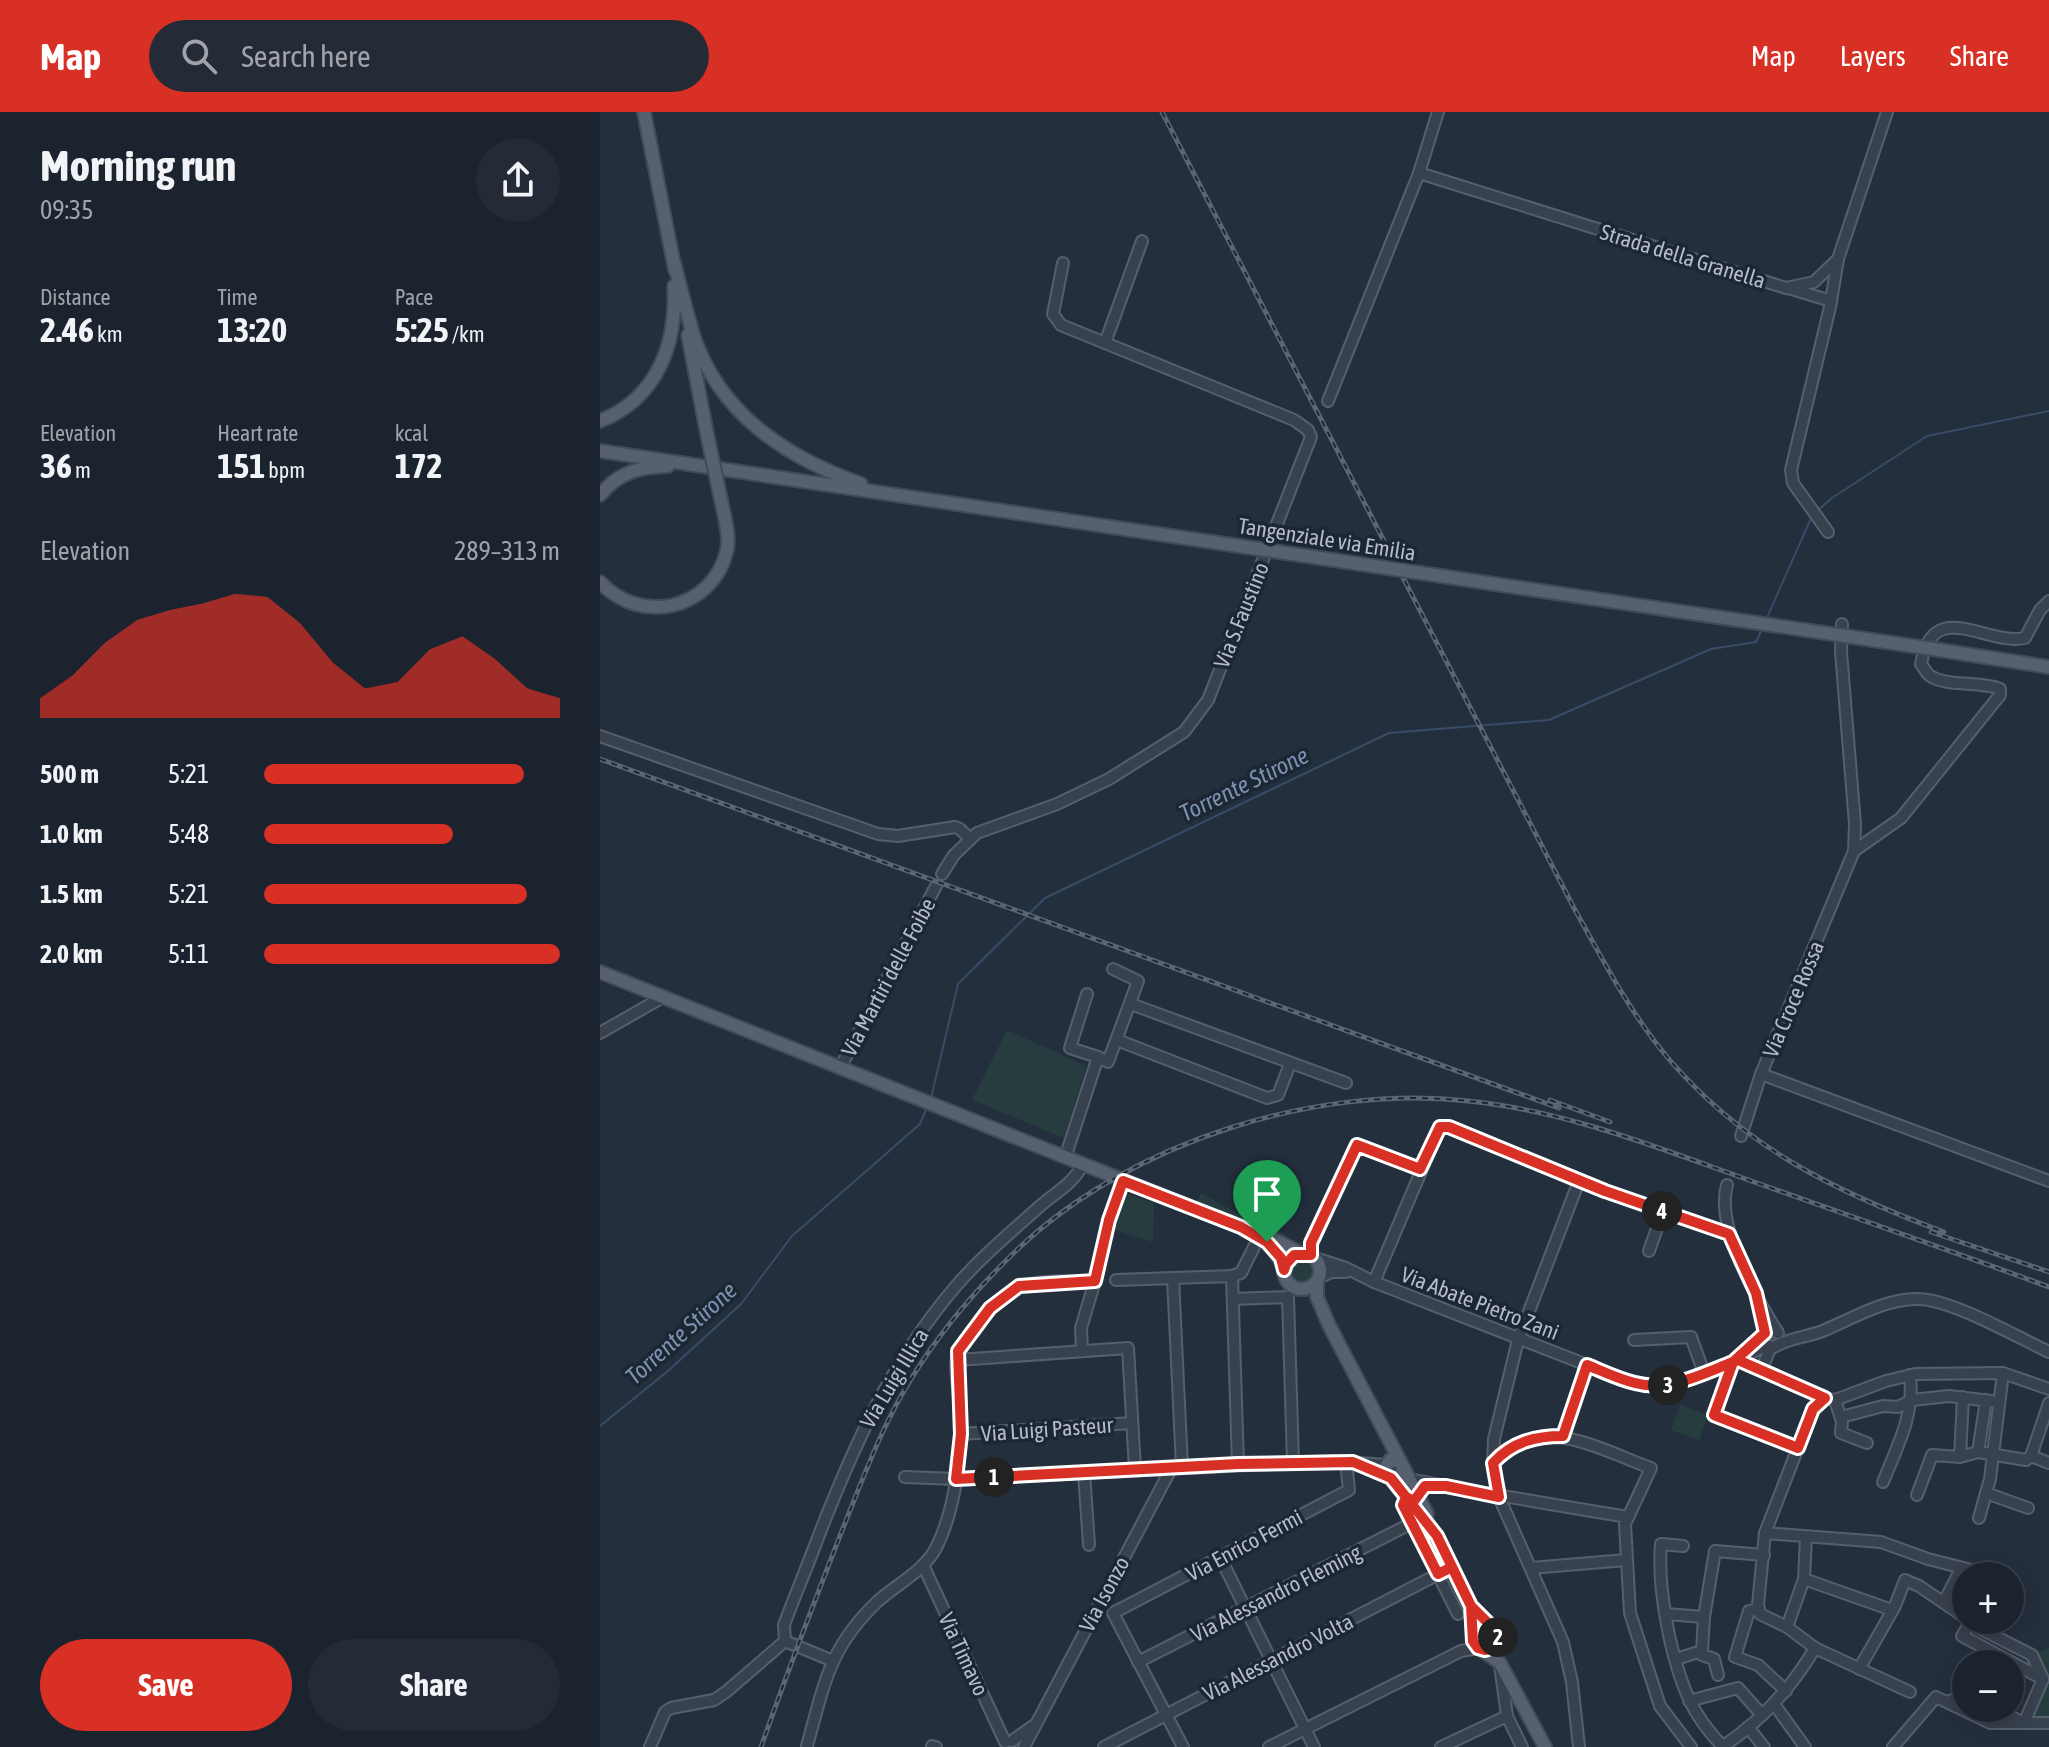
<!DOCTYPE html>
<html lang="en">
<head>
<meta charset="utf-8">
<style>
  :root { --surface:#1b232e; --page:#242b36; --text:#f1f3f6; --muted:#a0a4aa; --line:#39404a; --accent:#d93025 }
  body { margin:0; font-family:"Asap Condensed",sans-serif; background:var(--page); color:var(--text); height:100vh; display:flex; flex-direction:column; font-size:30px; white-space:nowrap }
  * { box-sizing:border-box; margin:0 }
  p { font-size:26px; color:var(--muted) }
  .icon { flex:none; width:44px; height:44px; fill:none; stroke:currentColor; stroke-width:2; stroke-linecap:round; stroke-linejoin:round }
  .map { position:relative; flex:1; overflow:hidden }
  .sheet { display:flex; flex-direction:column; background:var(--surface); width:600px }
  .sheet>* { flex:none }
  .fabs { position:absolute; left:1352px; top:1450px; display:grid; gap:16px }
  .fabs a { display:grid; place-items:center; width:72px; height:72px; border-radius:50%; background:var(--surface); box-shadow:0 4px 20px #0003,0 0 0 2px var(--line); font-size:40px }
  .pin { position:absolute; display:grid; place-items:center; width:68px; height:68px; color:#fff; margin:-82px -34px; border-radius:50% 50% 50% 0; rotate:-45deg; box-shadow:0 0 8px #0007 }
  .pin .icon { rotate:45deg }
  .km { position:absolute; width:40px; height:40px; margin:-20px; border-radius:50%; background:#222; color:#fff; font-size:22px; line-height:40px; text-align:center }
  .round { display:grid; place-items:center; flex:none; width:84px; height:84px; border-radius:42px; background:var(--page) }
  .headline { display:flex; align-items:center; justify-content:space-between; height:136px; padding:0 40px }
  h1 { font-size:44px; font-weight:700; line-height:60px }
  .figures { display:grid; grid-template-columns:repeat(3,1fr); gap:12px; height:136px; padding:8px 40px }
  .figures div { display:grid; align-content:center }
  .figures b { font-size:34px; font-weight:700 }
  .figures small { font-size:22px; font-weight:400 }
  .figures p { font-size:22px }
  .chart { height:224px; padding:16px 40px }
  .chart p { display:flex; justify-content:space-between }
  .chart svg { width:100%; height:144px; margin-top:8px; fill:var(--accent); opacity:.7 }
  .button { display:flex; gap:16px; margin-top:auto; padding:16px 40px }
  .button a { flex:1; height:92px; border-radius:48px; background:var(--accent); color:#fff; font-size:32px; font-weight:700; line-height:92px; text-align:center }
  .button a+a { background:var(--page); color:var(--text) }
  ul { padding:0 40px; list-style:none; font-size:26px }
  li { display:grid; grid-template-columns:128px 96px 1fr; align-items:center; height:60px }
  li i { height:20px; border-radius:10px; background:var(--accent) }
  header { display:flex; align-items:center; gap:48px; box-sizing:border-box; height:112px; padding:0 40px; background:var(--accent); color:#fff }
  header strong { font-size:38px }
  nav { display:flex; gap:44px; margin-inline-start:auto; font-size:28px }
  .search { width:560px; height:72px; background:var(--page); display:flex; align-items:center; gap:20px; box-sizing:border-box; padding:0 28px; border-radius:44px; color:var(--muted); font-size:30px }
  main { display:flex; flex:1; min-height:0 }
  .map>svg:first-child { display:block }
  .green { fill:#263c3f }
  .lines { fill:none; stroke-linecap:round; stroke-linejoin:round }
  .stream { stroke:#394c67; stroke-width:2 }
  .minor-casing { stroke:#565f6c; stroke-width:14 }
  .major-casing { stroke:#414a57; stroke-width:16 }
  .minor { stroke:#38414e; stroke-width:10 }
  .major { stroke:#56606e; stroke-width:12 }
  .rail-casing { stroke:#5a6575; stroke-width:5 }
  .rail { stroke:#1d2633; stroke-width:2; stroke-dasharray:6; stroke-linecap:butt }
  .major-bridge-casing { stroke:#414a57; stroke-width:16; stroke-linecap:butt }
  .major-bridge { stroke:#56606e; stroke-width:12 }
  .route-casing { stroke:#fff; stroke-width:16 }
  .route { stroke:#d93025; stroke-width:10 }
  .labels { text-anchor:middle; dominant-baseline:central; stroke-width:7; stroke-linejoin:round; paint-order:stroke }
  .street-label { font-size:22px; fill:#b4bcc9; stroke:#1d2633 }
  .water-label { font-size:24px; font-style:italic; fill:#7c92b1; stroke:#1d2633 }
</style>
</head>
<body>
<header>
<strong>Map</strong>
<div class="search"><svg class="icon" aria-label="search" viewBox="0 0 24 24"><circle cx="10" cy="10" r="6"/><path d="M15 15l6 6"/></svg>Search here</div>
<nav><a>Map</a><a>Layers</a><a>Share</a></nav>
</header>
<main>
<section class="sheet">
<div class="headline"><div><h1>Morning run</h1><p>09:35</p></div><a class="round"><svg class="icon" aria-label="share" viewBox="0 0 24 24"><path d="M12 15V3M7 8l5-5 5 5M5 13v7h14v-7"/></svg></a></div>
<div class="figures">
<div><p>Distance</p><b>2.46<small> km</small></b></div>
<div><p>Time</p><b>13:20</b></div>
<div><p>Pace</p><b>5:25<small> /km</small></b></div>
</div>
<div class="figures">
<div><p>Elevation</p><b>36<small> m</small></b></div>
<div><p>Heart rate</p><b>151<small> bpm</small></b></div>
<div><p>kcal</p><b>172</b></div>
</div>
<div class="chart"><p><span>Elevation</span>289–313 m</p>
<svg viewBox="0 0 160 44" preserveAspectRatio="none"><path d="M0 44V38L10 31L20 21L30 14L40 11L50 9L60 6L70 7L80 15L90 27L100 35L110 33L120 23L130 19L140 26L150 35L160 38V44z"/></svg>
</div>
<ul>
<li><b>500 m</b>5:21<i style="width:88%"></i></li>
<li><b>1.0 km</b>5:48<i style="width:64%"></i></li>
<li><b>1.5 km</b>5:21<i style="width:89%"></i></li>
<li><b>2.0 km</b>5:11<i style="width:100%"></i></li>
</ul>
<div class="button"><a>Save</a><a>Share</a></div>
</section>
<div class="map">
<svg width="1449" height="1635" viewBox="0 0 1449 1635">
  <rect width="100%" height="100%" fill="#242f3e"/>
  <!-- green -->
  <g class="green">
    <polygon points="407,918 486,954 464,1026 372,988"/>
    <polygon points="522,1080 554,1091 553,1130 512,1117"/>
    <polygon points="601,1081 637,1101 688,1123 684,1129 668,1119 597,1090"/>
    <circle cx="701" cy="1159" r="12"/>
    <polygon points="1080,1293 1108,1303 1099,1328 1071,1318"/>
    <polygon points="1449,1536 1449,1606 1434,1606 1447,1565 1437,1545 1439,1539"/>
  </g>
  <g class="lines">
    <!-- stream -->
    <g class="stream">
      <polyline points="1216,400 1232,386 1327,324 1449,299"/>
      <polyline points="1166,508 1212,404"/>
      <polyline points="331,986 358,872 445,786 789,621 949,608 1111,537 1156,530 1162,517"/>
      <polyline points="0,1314 68,1259 141,1192 192,1124 320,1012 327,995"/>
    </g>
    <defs>
      <g id="minor">
        <polyline points="819,61 1186,176 1214,170 1238,147 1287,0"/>
        <polyline points="1188,176 1231,189"/>
        <polyline points="505,231 542,129"/>
        <polyline points="728,289 819,61 838,0"/>
        <polyline points="1228,420 1193,371 1191,358 1230,195 1238,147"/>
        <polyline points="1242,512 1241,540 1255,712 1254,739 1161,962 1449,1069"/>
        <polyline points="0,624 278,722 298,724 355,715 360,717 370,727"/>
        <path d="M1254 739 1301 706 1400 583V577C1381 569 1344 575 1329 563 1328 563 1322 553 1321 552 1333 484 1385 534 1425 526L1440 498 1449 489"/>
        <polyline points="342,762 354,743 377,721 457,692 509,667 584,620 608,588 711,325 708,318 694,308 461,213 453,202 463,151"/>
        <polyline points="487,882 470,936 498,945"/>
        <polyline points="531,892 746,971"/>
        <polyline points="0,921 63,885"/>
        <polyline points="517,928 667,986 678,983 690,952"/>
        <polyline points="240,956 336,774"/>
        <polyline points="1141,1024 1161,962"/>
        <polyline points="465,1046 498,945 508,950 538,869 513,857"/>
        <path d="M1127 1073C1115 1114 1156 1186 1178 1221"/>
        <polyline points="1049,1139 1063,1099"/>
        <polyline points="711,1143 711,1131 757,1033 820,1057"/>
        <polyline points="715,1146 746,1156 774,1170 1036,1272 1072,1273 1138,1248 1166,1233"/>
        <polyline points="632,1164 638,1352"/>
        <polyline points="573,1166 582,1355"/>
        <polyline points="719,1166 731,1160 746,1160"/>
        <polyline points="516,1168 632,1164 641,1161 654,1135"/>
        <polyline points="774,1170 840,1015 849,1015 1005,1079 1129,1122"/>
        <polyline points="633,1187 688,1185 693,1350"/>
        <polyline points="1177,1219 1166,1220 1133,1250 1114,1303 1198,1336"/>
        <polyline points="1034,1228 1091,1225 1104,1261"/>
        <path d="M1166 1233 1174 1235C1188 1226 1209 1225 1225 1218 1253 1206 1287 1186 1318 1187 1351 1187 1417 1225 1449 1240"/>
        <polyline points="482,1239 481,1216 495,1169"/>
        <polyline points="357,1248 528,1236 535,1357"/>
        <polyline points="1138,1248 1225,1286 1235,1288 1286,1269 1315,1262 1403,1261 1449,1277"/>
        <polyline points="1161,1258 1171,1235"/>
        <polyline points="1225,1286 1213,1297 1165,1421 1158,1493 1160,1502 1187,1515 1215,1536 1310,1580"/>
        <polyline points="1235,1288 1242,1310 1241,1321 1267,1331"/>
        <polyline points="1241,1305 1283,1294 1298,1295 1312,1288 1349,1284 1399,1290"/>
        <polyline points="361,1322 532,1311"/>
        <polyline points="963,1324 987,1253"/>
        <polyline points="1378,1340 1386,1288"/>
        <polyline points="1431,1344 1449,1291"/>
        <polyline points="1431,1344 1449,1351"/>
        <polyline points="1360,1345 1363,1285"/>
        <path d="M893 1351C939 1299 998 1337 1051 1356L1025 1412 1030 1501 1060 1594 1091 1635"/>
        <polyline points="484,1360 489,1433"/>
        <polyline points="305,1365 356,1367 733,1349 785,1353"/>
        <path d="M809 1367C882 1381 955 1393 1028 1405"/>
        <path d="M1283 1370C1297 1335 1315 1302 1310 1263"/>
        <polyline points="1386,1381 1428,1396"/>
        <polyline points="1317,1383 1332,1343 1360,1345 1378,1340 1426,1348 1431,1344"/>
        <polyline points="806,1385 803,1393 858,1502"/>
        <polyline points="1379,1406 1390,1367 1403,1261"/>
        <polyline points="1165,1421 1281,1430 1328,1447 1395,1464"/>
        <path d="M1083 1434 1061 1432C1057 1476 1071 1549 1090 1589 1098 1606 1110 1621 1122 1634"/>
        <polyline points="620,1445 714,1635"/>
        <polyline points="323,1453 405,1630"/>
        <polyline points="931,1456 1026,1448"/>
        <polyline points="1204,1467 1292,1498"/>
        <polyline points="1344,1490 1361,1457"/>
        <polyline points="1159,1497 1149,1499 1135,1545 1158,1553 1186,1579"/>
        <polyline points="1066,1502 1104,1505"/>
        <polyline points="1369,1508 1371,1509 1362,1524 1443,1567"/>
        <polyline points="1369,1511 1432,1543 1443,1567"/>
        <polyline points="1187,1515 1204,1467 1206,1425"/>
        <path d="M185 1529 184 1513C195 1483 208 1453 219 1423 255 1331 291 1250 356 1174 381 1145 411 1120 440 1094 455 1081 474 1071 483 1052"/>
        <polyline points="185,1529 233,1549"/>
        <polyline points="1102,1539 1104,1505 1115,1439 1164,1443"/>
        <polyline points="1102,1539 1102,1543 1114,1547 1118,1563"/>
        <polyline points="1076,1547 1102,1539"/>
        <polyline points="538,1550 812,1411"/>
        <polyline points="900,1553 907,1604 922,1635"/>
        <polyline points="1259,1557 1295,1494 1305,1468 1319,1474 1366,1506"/>
        <polyline points="1089,1589 1138,1576 1162,1603"/>
        <polyline points="1348,1590 1366,1582"/>
        <polyline points="1174,1592 1205,1635"/>
        <polyline points="1392,1596 1418,1608"/>
        <polyline points="1424,1611 1443,1567"/>
        <polyline points="1148,1615 1164,1635"/>
        <polyline points="412,1629 433,1614"/>
        <path d="M207 1634C224 1573 229 1535 278 1489 297 1472 324 1459 336 1436 354 1401 362 1344 361 1305 360 1285 354 1263 357 1244 360 1228 406 1177 421 1174 444 1168 471 1169 495 1169L509 1108 523 1069"/>
        <polyline points="332,1634 336,1635"/>
        <polyline points="50,1635 65,1600 71,1596 114,1588 126,1580 185,1529"/>
        <polyline points="424,1635 572,1355"/>
        <polyline points="504,1635 852,1455"/>
        <polyline points="583,1635 513,1501 749,1378 746,1350"/>
        <polyline points="669,1635 861,1539 878,1536"/>
        <polyline points="841,1635 907,1604"/>
        <polyline points="979,1635 972,1570 963,1530 899,1385 893,1351 894,1327 918,1228 979,1069"/>
        <path d="M1122 1635C1161 1609 1191 1577 1215 1536"/>
        <polyline points="1293,1635 1336,1585 1390,1611 1449,1611"/>
      </g>
      <g id="major">
        <polyline points="44,0 75,158"/>
        <path d="M74 150C80 174 86 198 93 222 119 302 186 345 261 372"/>
        <polyline points="88,223 107,322"/>
        <path d="M0 309C58 286 77 231 74 174"/>
        <polyline points="0,339 639,434"/>
        <path d="M0 383C19 360 39 355 68 354"/>
        <path d="M0 470C41 514 113 498 127 438 130 422 124 403 121 388"/>
        <polyline points="1333,537 1449,555"/>
        <path d="M0 860 641 1115C660 1126 678 1135 684 1158"/>
        <polyline points="664,1122 700,1141"/>
        <circle cx="702" cy="1159" r="18"/>
        <polyline points="717,1170 717,1185 729,1213 800,1349"/>
        <polyline points="804,1356 802,1362 794,1367 787,1364 784,1358 790,1348 800,1349 827,1402"/>
        <polyline points="791,1366 811,1389 816,1388"/>
        <path d="M811 1389C845 1425 853 1482 889 1514"/>
        <circle cx="886" cy="1526" r="13"/>
        <polyline points="882,1538 900,1551 945,1635"/>
      </g>
    </defs>
    <!-- minor casing -->
    <use href="#minor" class="minor-casing"/>
    <!-- major casing -->
    <use href="#major" class="major-casing"/>
    <!-- minor -->
    <use href="#minor" class="minor"/>
    <!-- major -->
    <use href="#major" class="major"/>
    <defs>
      <g id="rail">
        <path d="M562 0 974 796C1003 848 1030 901 1068 946 1145 1036 1236 1080 1344 1120"/>
        <polyline points="0,647 959,996"/>
        <polyline points="950,988 1010,1010"/>
        <polyline points="1331,1120 1449,1160"/>
        <path d="M161 1635C187 1561 215 1488 243 1416 264 1364 283 1311 313 1264 342 1217 380 1173 420 1135 532 1030 716 972 868 989 968 999 1064 1038 1157 1071 1255 1106 1352 1139 1449 1175"/>
      </g>
    </defs>
    <!-- rail casing -->
    <use href="#rail" class="rail-casing"/>
    <!-- rail -->
    <use href="#rail" class="rail"/>
    <defs>
      <g id="major-bridge">
        <polyline points="107,322 121,388"/>
        <polyline points="639,434 1333,537"/>
      </g>
    </defs>
    <!-- major-bridge casing -->
    <use href="#major-bridge" class="major-bridge-casing"/>
    <!-- major-bridge -->
    <use href="#major-bridge" class="major-bridge"/>
  </g>
  <g class="lines">
    <defs>
      <path id="route" d="M667 1130 641 1115 523 1069 509 1108 495 1169 419 1174 390 1196 358 1239 361 1322 356 1367 638 1352 753 1350 791 1366 837 1424 871 1494 897 1520 896 1534 885 1538 878 1536 873 1529 871 1494 852 1455 838 1462 803 1393 806 1385 814 1389 825 1374H846L899 1385 893 1351C912 1330 935 1324 963 1324L987 1253C1002 1259 1018 1267 1035 1271 1068 1280 1102 1262 1133 1250L1138 1248 1225 1286 1213 1297 1198 1336 1114 1303 1133 1250 1165 1221 1156 1181 1129 1122 1005 1079 849 1015H840L820 1057 757 1033 711 1131V1143H694L686 1152 684 1158 681 1146 667 1130"/>
    </defs>
    <!-- route casing -->
    <use href="#route" class="route-casing"/>
    <!-- route -->
    <use href="#route" class="route"/>
  </g>
  <g class="labels">
    <!-- street labels -->
    <g class="street-label">
      <text transform="translate(1083 144) rotate(17)">Strada della Granella</text>
      <text transform="translate(727 427) rotate(9)">Tangenziale via Emilia</text>
      <text transform="translate(641 503) rotate(-68)">Via S.Faustino</text>
      <text transform="translate(288 865) rotate(-62)">Via Martiri delle Foibe</text>
      <text transform="translate(1193 887) rotate(-67)">Via Croce Rossa</text>
      <text transform="translate(880 1191) rotate(21)">Via Abate Pietro Zani</text>
      <text transform="translate(294 1266) rotate(-59)">Via Luigi Illica</text>
      <text transform="translate(447 1317) rotate(-4)">Via Luigi Pasteur</text>
      <text transform="translate(644 1433) rotate(-28)">Via Enrico Fermi</text>
      <text transform="translate(676 1481) rotate(-27)">Via Alessandro Fleming</text>
      <text transform="translate(504 1482) rotate(-62)">Via Isonzo</text>
      <text transform="translate(364 1542) rotate(65)">Via Timavo</text>
      <text transform="translate(678 1545) rotate(-27)">Via Alessandro Volta</text>
    </g>
    <!-- water labels -->
    <g class="water-label">
      <text transform="translate(644 672) rotate(-26)">Torrente Stirone</text>
      <text transform="translate(81 1221) rotate(-42)">Torrente Stirone</text>
    </g>
  </g>
</svg>
<div class="fabs">
<a>+</a>
<a>−</a>
</div>
<div class="pin" style="left:667px;top:1130px;background:#1e9e55"><svg class="icon" aria-label="arrive" viewBox="0 0 24 24"><path d="M6 21V4h12l-3 4 3 4H6"/></svg></div>
<b class="km" style="left:394px;top:1365px">1</b>
<b class="km" style="left:898px;top:1525px">2</b>
<b class="km" style="left:1068px;top:1273px">3</b>
<b class="km" style="left:1062px;top:1099px">4</b>
</div>
</main>
</body>
</html>
